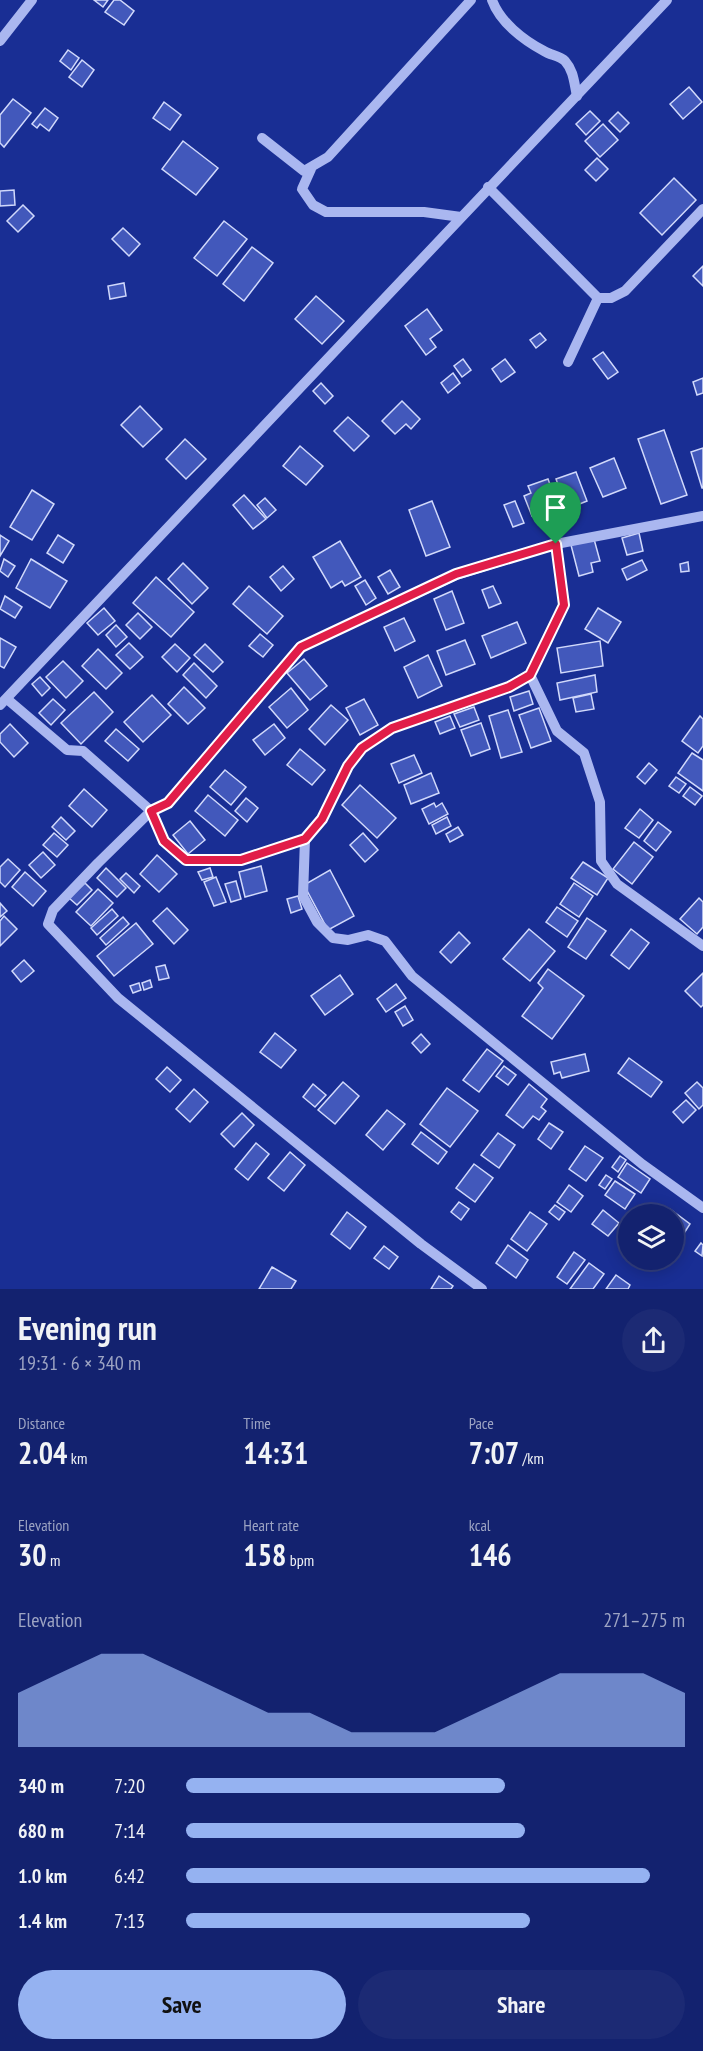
<!DOCTYPE html>
<html lang="en">
<head>
<meta charset="utf-8">
<style>
  :root { --surface:#13226f; --page:#1c2a74; --text:#f1f3f6; --muted:#9da4c3; --line:#323f82; --accent:#95b2f1 }
  body { margin:0; font-family:"PT Sans Narrow",sans-serif; background:var(--page); color:var(--text); height:100vh; display:flex; flex-direction:column; font-size:22px; white-space:nowrap }
  * { box-sizing:border-box; margin:0 }
  p { font-size:20px; color:var(--muted) }
  .icon { flex:none; width:33px; height:33px; fill:none; stroke:currentColor; stroke-width:2; stroke-linecap:round; stroke-linejoin:round }
  .map { position:relative; height:1289px; overflow:hidden }
  .side { display:flex; flex-direction:column; background:var(--surface); flex:1 }
  .side>* { flex:none }
  .buttons { position:absolute; left:618px; top:1204px; display:grid; gap:12px }
  .buttons a { display:grid; place-items:center; width:66px; height:66px; border-radius:50%; background:var(--surface); box-shadow:0 3px 15px #0003,0 0 0 2px var(--line); font-size:30px }
  .pin { position:absolute; display:grid; place-items:center; width:51px; height:51px; color:#fff; margin:-62px -26px; border-radius:50% 50% 50% 0; rotate:-45deg; box-shadow:0 0 6px #0007 }
  .pin .icon { rotate:45deg }
  .round { display:grid; place-items:center; flex:none; width:63px; height:63px; border-radius:32px; background:var(--page) }
  .overview { display:flex; align-items:center; justify-content:space-between; height:102px; padding:0 18px }
  h1 { font-size:33px; font-weight:800; line-height:45px }
  .figures { display:grid; grid-template-columns:repeat(3,1fr); gap:9px; height:102px; padding:6px 18px }
  .figures div { display:grid; align-content:center }
  .figures b { font-size:30px; font-weight:800 }
  .figures small { font-size:16px; font-weight:400 }
  .figures p { font-size:16px }
  .chart { height:168px; padding:12px 18px }
  .chart p { display:flex; justify-content:space-between }
  .chart svg { width:100%; height:108px; margin-top:6px; fill:var(--accent); opacity:.7 }
  .cta { display:flex; gap:12px; margin-top:auto; padding:12px 18px }
  .cta a { flex:1; height:69px; border-radius:36px; background:var(--accent); color:#111; font-size:24px; font-weight:800; line-height:69px; text-align:center }
  .cta a+a { background:var(--page); color:var(--text) }
  ul { padding:0 18px; list-style:none; font-size:20px }
  li { display:grid; grid-template-columns:96px 72px 1fr; align-items:center; height:45px }
  li i { height:15px; border-radius:8px; background:var(--accent) }
  .map>svg:first-child { display:block }
  .building { fill:#4258bb; stroke:#d1d9fb; stroke-width:1.5 }
  .lines { fill:none; stroke-linecap:round; stroke-linejoin:round }
  .minor { stroke:#aab7f0; stroke-width:10 }
  .route-casing { stroke:#fff; stroke-width:12 }
  .route { stroke:#e11d48; stroke-width:8 }
</style>
</head>
<body>
<div class="map">
<svg width="703" height="1289" viewBox="0 0 703 1289">
  <rect width="100%" height="100%" fill="#192e94"/>
  <!-- building -->
  <g class="building">
    <polygon points="94,0 108,0 103,7"/>
    <polygon points="114,0 120,0 134,11 124,25 105,12"/>
    <polygon points="68,50 79,58 71,70 60,61"/>
    <polygon points="82,60 94,70 82,87 69,77"/>
    <polygon points="689,87 702,102 683,119 670,104"/>
    <polygon points="13,99 31,113 4,147 0,143 0,115"/>
    <polygon points="164,102 181,115 170,130 153,118"/>
    <polygon points="45,108 58,118 49,131 40,124 37,128 32,124"/>
    <polygon points="590,111 600,121 586,135 576,124"/>
    <polygon points="618,112 629,123 620,132 609,121"/>
    <polygon points="603,124 618,140 600,157 585,141"/>
    <polygon points="183,141 218,168 196,195 162,169"/>
    <polygon points="597,158 608,169 596,181 585,170"/>
    <polygon points="674,178 696,200 662,235 640,213"/>
    <polygon points="14,190 15,205 0,206 0,191"/>
    <polygon points="23,205 34,216 18,232 7,221"/>
    <polygon points="224,221 247,239 217,276 194,258"/>
    <polygon points="123,228 140,244 129,256 112,239"/>
    <polygon points="252,247 273,263 244,301 223,284"/>
    <polygon points="703,266 703,286 693,276"/>
    <polygon points="124,283 126,296 110,299 108,286"/>
    <polygon points="316,296 344,321 322,344 295,319"/>
    <polygon points="427,309 442,330 430,339 436,347 426,355 405,326"/>
    <polygon points="540,333 546,340 536,348 530,340"/>
    <polygon points="603,352 618,372 608,379 593,359"/>
    <polygon points="463,359 471,370 462,377 454,366"/>
    <polygon points="505,359 515,372 501,382 492,369"/>
    <polygon points="453,373 460,383 448,393 441,383"/>
    <polygon points="703,378 703,393 697,395 693,382"/>
    <polygon points="321,383 333,396 325,404 313,391"/>
    <polygon points="402,401 420,419 411,429 406,424 395,434 382,421"/>
    <polygon points="140,406 162,429 143,447 121,425"/>
    <polygon points="348,417 369,436 354,451 334,431"/>
    <polygon points="664,430 687,495 661,504 638,439"/>
    <polygon points="185,439 206,459 186,479 166,459"/>
    <polygon points="300,446 323,466 306,485 283,466"/>
    <polygon points="703,448 703,488 702,488 691,452"/>
    <polygon points="614,458 626,488 603,497 590,468"/>
    <polygon points="576,472 587,501 567,509 556,479"/>
    <polygon points="548,479 558,506 532,516 524,496 531,493 528,486"/>
    <polygon points="32,490 54,504 32,540 10,527"/>
    <polygon points="244,495 266,519 253,529 233,505"/>
    <polygon points="265,498 276,510 267,518 257,505"/>
    <polygon points="432,501 450,547 426,556 409,510"/>
    <polygon points="515,501 524,523 513,527 504,505"/>
    <polygon points="639,533 643,551 627,555 622,538"/>
    <polygon points="0,535 9,541 0,556"/>
    <polygon points="58,535 74,545 63,563 47,553"/>
    <polygon points="594,539 600,561 591,563 593,572 579,576 571,545"/>
    <polygon points="340,541 361,577 345,586 342,581 331,588 313,557"/>
    <polygon points="4,559 15,566 8,577 0,571"/>
    <polygon points="31,559 67,581 50,608 16,588"/>
    <polygon points="642,560 647,570 627,580 622,569"/>
    <polygon points="688,562 689,571 681,572 680,564"/>
    <polygon points="183,563 208,588 192,604 168,579"/>
    <polygon points="283,566 294,579 281,591 270,577"/>
    <polygon points="390,570 400,587 388,594 378,577"/>
    <polygon points="156,577 194,612 171,637 133,603"/>
    <polygon points="365,580 376,598 366,605 355,586"/>
    <polygon points="249,586 283,616 267,634 233,604"/>
    <polygon points="493,586 501,603 489,608 482,590"/>
    <polygon points="452,591 464,623 446,630 434,599"/>
    <polygon points="5,596 22,607 15,618 0,609"/>
    <polygon points="104,608 115,621 98,635 87,623"/>
    <polygon points="598,608 621,622 608,643 585,629"/>
    <polygon points="138,613 152,627 140,639 126,625"/>
    <polygon points="404,618 415,641 395,651 384,627"/>
    <polygon points="517,622 526,643 491,658 482,636"/>
    <polygon points="116,625 127,637 116,647 106,635"/>
    <polygon points="260,634 273,645 263,657 249,646"/>
    <polygon points="0,638 16,647 4,668 0,666"/>
    <polygon points="465,640 475,664 446,675 437,651"/>
    <polygon points="600,641 603,666 561,673 557,648"/>
    <polygon points="129,643 143,657 130,669 116,655"/>
    <polygon points="175,644 190,658 177,672 162,657"/>
    <polygon points="205,644 223,662 213,672 194,655"/>
    <polygon points="98,649 122,673 106,689 82,666"/>
    <polygon points="428,655 442,686 418,698 404,667"/>
    <polygon points="304,659 327,686 310,700 287,673"/>
    <polygon points="63,661 83,681 66,698 46,677"/>
    <polygon points="194,663 217,686 206,698 183,675"/>
    <polygon points="595,675 597,692 560,700 557,683"/>
    <polygon points="40,677 50,688 42,696 32,684"/>
    <polygon points="184,687 205,708 188,724 168,704"/>
    <polygon points="291,688 308,710 287,728 269,707"/>
    <polygon points="529,691 533,704 514,711 510,697"/>
    <polygon points="94,692 113,712 81,744 61,723"/>
    <polygon points="591,694 594,709 576,712 573,698"/>
    <polygon points="152,695 171,715 143,742 124,722"/>
    <polygon points="53,699 65,710 51,725 39,713"/>
    <polygon points="364,699 378,725 360,735 346,708"/>
    <polygon points="331,705 348,720 325,745 309,729"/>
    <polygon points="474,707 479,720 460,727 454,714"/>
    <polygon points="539,708 551,741 531,748 519,715"/>
    <polygon points="508,710 522,752 501,758 489,716"/>
    <polygon points="450,716 455,728 440,734 435,722"/>
    <polygon points="700,716 703,719 703,746 698,753 682,741"/>
    <polygon points="481,723 490,749 471,756 461,730"/>
    <polygon points="10,724 28,743 14,757 0,742 0,734"/>
    <polygon points="274,724 285,738 265,755 253,740"/>
    <polygon points="116,729 139,749 128,761 105,741"/>
    <polygon points="300,749 325,770 312,785 287,765"/>
    <polygon points="692,753 703,760 703,791 678,773"/>
    <polygon points="414,755 422,773 399,783 391,764"/>
    <polygon points="649,763 657,770 645,784 637,777"/>
    <polygon points="225,770 246,787 231,805 210,787"/>
    <polygon points="431,773 439,793 411,804 404,785"/>
    <polygon points="676,777 686,784 679,793 669,786"/>
    <polygon points="360,785 396,818 377,838 342,805"/>
    <polygon points="690,787 702,796 695,805 683,796"/>
    <polygon points="84,789 107,810 92,827 69,806"/>
    <polygon points="208,795 238,820 225,836 195,811"/>
    <polygon points="246,798 258,808 247,822 235,811"/>
    <polygon points="434,803 436,807 442,803 448,814 429,824 422,809"/>
    <polygon points="640,809 653,820 639,838 625,828"/>
    <polygon points="61,817 75,831 66,840 52,827"/>
    <polygon points="447,817 451,826 436,834 432,825"/>
    <polygon points="190,821 205,840 188,854 173,835"/>
    <polygon points="658,822 671,832 656,851 644,841"/>
    <polygon points="458,827 463,835 450,842 446,834"/>
    <polygon points="54,833 68,845 57,857 43,845"/>
    <polygon points="363,833 378,850 365,862 350,845"/>
    <polygon points="634,842 653,857 632,884 613,869"/>
    <polygon points="43,852 55,865 41,878 29,865"/>
    <polygon points="157,855 177,874 159,892 140,874"/>
    <polygon points="8,859 20,870 5,887 0,882 0,867"/>
    <polygon points="583,862 608,878 597,895 571,878"/>
    <polygon points="261,866 267,891 245,897 239,872"/>
    <polygon points="106,868 126,888 117,897 97,878"/>
    <polygon points="210,868 213,877 202,880 198,872"/>
    <polygon points="330,870 354,916 328,930 304,885"/>
    <polygon points="25,872 46,891 33,906 12,887"/>
    <polygon points="126,873 140,886 134,893 120,879"/>
    <polygon points="216,877 226,902 214,906 204,882"/>
    <polygon points="236,881 241,899 231,902 225,884"/>
    <polygon points="85,883 92,890 77,905 69,898"/>
    <polygon points="574,883 593,896 579,917 560,904"/>
    <polygon points="98,889 113,903 91,926 76,912"/>
    <polygon points="298,896 302,909 291,913 287,899"/>
    <polygon points="699,898 703,902 703,927 697,934 680,919"/>
    <polygon points="0,903 7,911 0,917"/>
    <polygon points="557,907 578,921 567,937 546,922"/>
    <polygon points="167,908 188,930 174,944 153,921"/>
    <polygon points="112,909 118,916 97,935 91,928"/>
    <polygon points="4,916 17,929 0,946 0,921"/>
    <polygon points="123,917 129,924 106,945 100,938"/>
    <polygon points="587,918 606,931 586,959 568,947"/>
    <polygon points="136,923 153,944 114,976 97,956"/>
    <polygon points="529,929 555,951 530,981 503,959"/>
    <polygon points="631,929 649,943 629,969 611,955"/>
    <polygon points="459,932 470,943 451,963 440,952"/>
    <polygon points="24,960 34,971 21,982 12,971"/>
    <polygon points="165,965 169,978 159,980 156,967"/>
    <polygon points="548,969 584,996 552,1039 522,1016 543,988 538,983"/>
    <polygon points="703,973 703,1005 701,1007 685,991"/>
    <polygon points="340,975 353,994 325,1015 311,996"/>
    <polygon points="150,980 152,987 144,990 142,983"/>
    <polygon points="139,983 141,990 133,993 130,986"/>
    <polygon points="396,984 406,998 386,1012 377,999"/>
    <polygon points="405,1006 413,1020 403,1026 395,1012"/>
    <polygon points="275,1033 296,1050 281,1068 260,1052"/>
    <polygon points="421,1034 430,1044 421,1053 412,1043"/>
    <polygon points="487,1049 503,1061 479,1092 463,1080"/>
    <polygon points="585,1054 589,1071 562,1078 560,1072 554,1074 551,1062"/>
    <polygon points="629,1058 662,1082 651,1097 618,1073"/>
    <polygon points="504,1066 516,1075 508,1085 496,1076"/>
    <polygon points="167,1067 181,1080 170,1092 156,1079"/>
    <polygon points="343,1082 359,1096 335,1124 318,1110"/>
    <polygon points="697,1082 703,1088 703,1105 699,1109 685,1093"/>
    <polygon points="313,1084 326,1095 315,1107 303,1097"/>
    <polygon points="529,1084 547,1099 541,1107 546,1111 539,1120 533,1116 523,1128 506,1115"/>
    <polygon points="447,1088 478,1111 450,1147 420,1124"/>
    <polygon points="194,1089 208,1102 190,1122 176,1109"/>
    <polygon points="686,1100 696,1110 683,1123 673,1112"/>
    <polygon points="387,1110 405,1124 383,1150 366,1135"/>
    <polygon points="242,1113 254,1125 234,1147 221,1134"/>
    <polygon points="549,1123 563,1132 551,1149 538,1139"/>
    <polygon points="421,1132 447,1152 438,1164 412,1144"/>
    <polygon points="498,1133 515,1145 499,1168 481,1155"/>
    <polygon points="256,1143 269,1154 248,1180 235,1169"/>
    <polygon points="585,1146 603,1158 586,1181 569,1169"/>
    <polygon points="290,1152 305,1165 284,1191 268,1178"/>
    <polygon points="620,1156 626,1160 618,1172 612,1167"/>
    <polygon points="627,1163 650,1179 641,1193 618,1177"/>
    <polygon points="474,1164 493,1178 475,1202 456,1188"/>
    <polygon points="606,1175 612,1179 605,1189 599,1185"/>
    <polygon points="615,1181 635,1194 625,1209 605,1195"/>
    <polygon points="569,1185 583,1196 571,1212 557,1202"/>
    <polygon points="459,1202 469,1209 461,1220 451,1212"/>
    <polygon points="555,1205 565,1212 559,1220 549,1212"/>
    <polygon points="670,1209 690,1224 674,1249 674,1215 666,1215"/>
    <polygon points="603,1210 619,1223 608,1236 592,1224"/>
    <polygon points="347,1212 366,1227 350,1249 331,1234"/>
    <polygon points="530,1212 547,1224 527,1251 511,1239"/>
    <polygon points="701,1243 703,1245 702,1256 695,1251"/>
    <polygon points="508,1245 528,1260 516,1278 496,1263"/>
    <polygon points="384,1246 398,1257 389,1269 374,1258"/>
    <polygon points="574,1252 585,1260 567,1284 557,1277"/>
    <polygon points="651,1260 666,1260 661,1267"/>
    <polygon points="589,1263 604,1274 593,1289 570,1289"/>
    <polygon points="272,1267 296,1281 291,1289 259,1289"/>
    <polygon points="616,1275 630,1285 628,1289 606,1289"/>
    <polygon points="439,1276 453,1286 451,1289 431,1289"/>
  </g>
  <g class="lines">
    <!-- minor -->
    <g class="minor">
      <path d="M492 0C500 22 523 40 544 51 550 55 560 56 565 61 574 71 574 83 577 96"/>
      <polyline points="0,41 32,0"/>
      <polyline points="262,138 304,171 328,157 471,0"/>
      <polyline points="311,169 302,189 313,205 326,212 424,212 461,217"/>
      <polyline points="488,187 598,298 611,298 625,291 703,209"/>
      <polyline points="568,362 598,298"/>
      <polyline points="530,675 557,731 584,753 600,802 601,861 617,884 703,946"/>
      <polyline points="7,699 67,750 83,751 151,811 164,841 186,859 241,860 305,839 322,819 348,766 362,748 392,728 509,687 530,675 564,605 556,544"/>
      <polyline points="0,705 667,0"/>
      <polyline points="305,839 303,896 317,922 333,938 348,940 368,935 385,941 412,976 642,1164 703,1208"/>
      <polyline points="482,1289 421,1244 118,998 48,924 53,910 98,863 151,811 168,803 301,647 456,575 556,544 703,516"/>
    </g>
  </g>
  <g class="lines">
    <defs>
      <polygon id="route" points="556,544 564,605 530,675 509,687 392,728 362,748 348,766 322,819 305,839 241,860 186,860 164,841 151,811 168,803 301,647 456,574"/>
    </defs>
    <!-- route casing -->
    <use href="#route" class="route-casing"/>
    <!-- route -->
    <use href="#route" class="route"/>
  </g>
</svg>
<div class="buttons">
<a><svg class="icon" aria-label="layers" viewBox="0 0 24 24"><path d="M12 4l9 5-9 5-9-5zM3 14l9 5 9-5"/></svg></a>
</div>
<div class="pin" style="left:556px;top:544px;background:#1e9e55"><svg class="icon" aria-label="arrive" viewBox="0 0 24 24"><path d="M6 21V4h12l-3 4 3 4H6"/></svg></div>
</div>
<section class="side">
<div class="overview"><div><h1>Evening run</h1><p>19:31 · 6 × 340 m</p></div><a class="round"><svg class="icon" aria-label="share" viewBox="0 0 24 24"><path d="M12 15V3M7 8l5-5 5 5M5 13v7h14v-7"/></svg></a></div>
<div class="figures">
<div><p>Distance</p><b>2.04<small> km</small></b></div>
<div><p>Time</p><b>14:31</b></div>
<div><p>Pace</p><b>7:07<small> /km</small></b></div>
</div>
<div class="figures">
<div><p>Elevation</p><b>30<small> m</small></b></div>
<div><p>Heart rate</p><b>158<small> bpm</small></b></div>
<div><p>kcal</p><b>146</b></div>
</div>
<div class="chart"><p><span>Elevation</span>271–275 m</p>
<svg viewBox="0 0 160 44" preserveAspectRatio="none"><path d="M0 44V22L10 14L20 6L30 6L40 14L50 22L60 30L70 30L80 38L90 38L100 38L110 30L120 22L130 14L140 14L150 14L160 22V44z"/></svg>
</div>
<ul>
<li><b>340 m</b>7:20<i style="width:64%"></i></li>
<li><b>680 m</b>7:14<i style="width:68%"></i></li>
<li><b>1.0 km</b>6:42<i style="width:93%"></i></li>
<li><b>1.4 km</b>7:13<i style="width:69%"></i></li>
</ul>
<div class="cta"><a>Save</a><a>Share</a></div>
</section>
</body>
</html>
